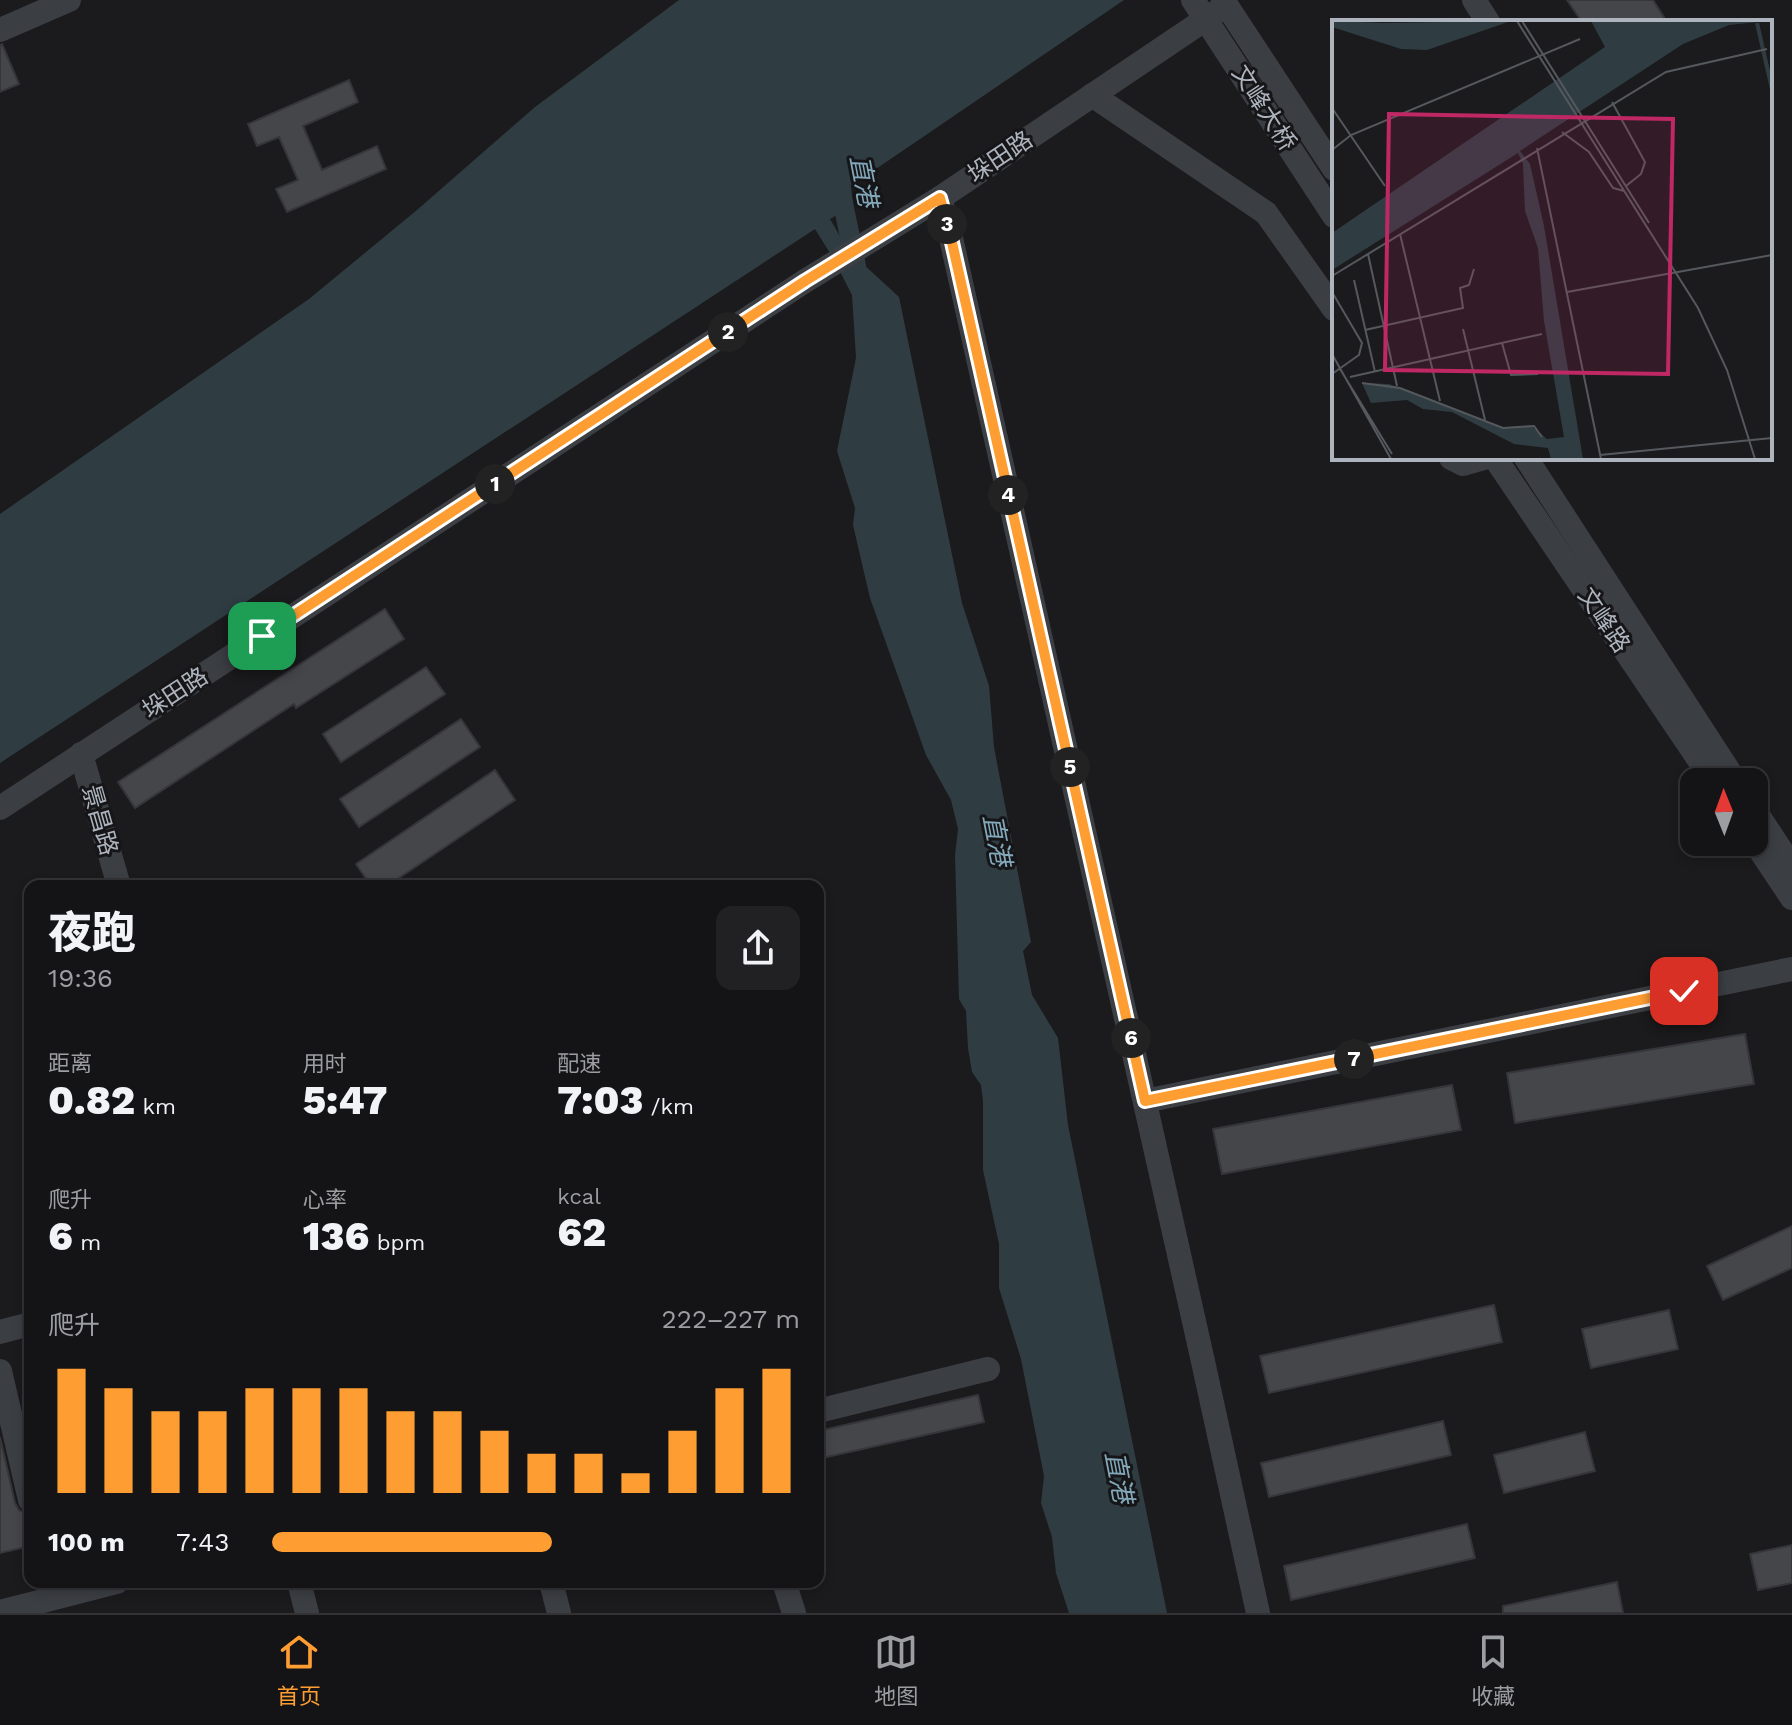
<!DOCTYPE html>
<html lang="zh">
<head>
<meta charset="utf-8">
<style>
  :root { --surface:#141416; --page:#212123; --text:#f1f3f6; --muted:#9d9ea1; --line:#333335; --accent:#fe9d32 }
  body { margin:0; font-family:"Work Sans","Noto Sans SC",sans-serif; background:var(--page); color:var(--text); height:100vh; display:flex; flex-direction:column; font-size:30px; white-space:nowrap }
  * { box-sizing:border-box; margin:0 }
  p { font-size:26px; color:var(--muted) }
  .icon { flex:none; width:44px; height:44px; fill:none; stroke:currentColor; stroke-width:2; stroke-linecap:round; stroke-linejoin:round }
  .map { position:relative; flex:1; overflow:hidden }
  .details { position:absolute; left:24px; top:880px; width:800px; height:708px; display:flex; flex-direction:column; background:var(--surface); border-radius:16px; box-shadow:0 4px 12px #0003,0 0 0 2px var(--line) }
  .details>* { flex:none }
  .needle { width:52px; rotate:359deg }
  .tools { position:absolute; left:1680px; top:768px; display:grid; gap:16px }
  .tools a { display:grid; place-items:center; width:88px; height:88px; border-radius:16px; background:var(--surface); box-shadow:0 4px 12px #0003,0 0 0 2px var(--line); font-size:40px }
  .pin { position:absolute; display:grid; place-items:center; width:68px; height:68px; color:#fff; margin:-34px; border-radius:16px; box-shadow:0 4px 12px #0006 }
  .km { position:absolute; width:40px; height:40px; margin:-20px; border-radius:50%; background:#222; color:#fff; font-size:22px; line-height:40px; text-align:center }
  .round { display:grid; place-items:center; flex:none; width:84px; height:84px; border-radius:16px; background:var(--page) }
  .overview { display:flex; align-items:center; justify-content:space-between; height:136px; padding:0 24px }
  h1 { font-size:44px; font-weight:800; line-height:60px }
  .metrics { display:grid; grid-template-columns:repeat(3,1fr); gap:12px; height:136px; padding:8px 24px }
  .metrics div { display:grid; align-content:center }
  .metrics b { font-size:40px; font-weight:800 }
  .metrics small { font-size:22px; font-weight:400 }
  .metrics p { font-size:22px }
  .chart { height:224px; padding:16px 24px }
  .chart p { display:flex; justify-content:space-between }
  .chart svg { width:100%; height:144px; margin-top:8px; stroke:var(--accent); stroke-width:6 }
  ul { padding:0 24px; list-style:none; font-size:26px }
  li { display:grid; grid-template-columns:128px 96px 1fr; align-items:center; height:60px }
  li i { height:20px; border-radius:10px; background:var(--accent) }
  .tabs { display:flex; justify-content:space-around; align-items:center; height:112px; border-top:2px solid var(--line); background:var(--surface); font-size:22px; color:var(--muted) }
  .tabs a { display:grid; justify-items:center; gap:4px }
  .tabs .current { color:var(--accent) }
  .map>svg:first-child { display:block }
  .water { fill:#2f3d43 }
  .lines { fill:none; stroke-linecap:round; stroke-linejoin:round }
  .canal { stroke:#2f3d43; stroke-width:20 }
  .building { fill:#45464a; stroke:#35353a; stroke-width:2 }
  .minor { stroke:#3b3e43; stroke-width:24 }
  .minor-bridge { stroke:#3b3e43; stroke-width:24 }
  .route-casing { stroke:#fff; stroke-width:16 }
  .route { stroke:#fe9d32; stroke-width:10 }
  .labels { text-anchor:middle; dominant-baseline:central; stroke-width:6; stroke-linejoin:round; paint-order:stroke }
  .street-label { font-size:24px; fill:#adb4bd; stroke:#161619 }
  .water-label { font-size:26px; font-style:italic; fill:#82a8ba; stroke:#161619 }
  .inset-river { fill:none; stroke:#2f3d43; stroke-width:4 }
  .inset-road { fill:none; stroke:#55585d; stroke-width:2 }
  .view { fill:#c02865; fill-opacity:0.15; stroke:#c02865; stroke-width:4 }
  .inset-edge { fill:none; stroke:#adb4bd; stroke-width:4 }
</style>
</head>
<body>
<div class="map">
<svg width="1792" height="1613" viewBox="0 0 1792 1613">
  <rect width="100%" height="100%" fill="#1b1b1d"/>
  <!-- water -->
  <polygon class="water" points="679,0 1124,0 851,186 853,205 830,219 848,250 899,297 962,603 989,686 994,747 1031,942 1023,951 1032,995 1058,1038 1068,1125 1167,1613 1069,1613 1056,1573 1052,1537 1041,1503 1044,1476 1021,1359 999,1288 999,1244 983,1170 983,1101 981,1085 972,1072 968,1048 966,1011 959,999 955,855 958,829 951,800 926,755 870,598 853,525 855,508 837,451 856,358 852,295 833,258 815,229 0,763 0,514 309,299 417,210 535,107"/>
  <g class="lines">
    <!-- canal -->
    <polyline class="canal" points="839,184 856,266"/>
  </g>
  <!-- building -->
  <g class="building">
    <polygon points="1567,0 1653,0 1667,22 1582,22"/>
    <polygon points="2,44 19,84 0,92 0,45"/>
    <polygon points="349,80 358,102 303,126 322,170 377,146 386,169 287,212 276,189 298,180 279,137 257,146 248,124"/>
    <polygon points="385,609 404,639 296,708 294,704 135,808 118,782"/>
    <polygon points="426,667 445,694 341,762 323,734"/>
    <polygon points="461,719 480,747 359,827 340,799"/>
    <polygon points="495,770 515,800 387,886 371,886 356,864"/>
    <polygon points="1745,1034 1754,1084 1515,1123 1507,1073"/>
    <polygon points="1452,1085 1461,1130 1222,1174 1213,1129"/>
    <polygon points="1792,1226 1792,1268 1723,1300 1707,1266"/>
    <polygon points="1494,1305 1502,1342 1269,1393 1260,1356"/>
    <polygon points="1669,1310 1678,1349 1591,1368 1582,1329"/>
    <polygon points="978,1395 984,1422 818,1459 818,1431"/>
    <polygon points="1443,1421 1451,1455 1269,1497 1261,1463"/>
    <polygon points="1585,1432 1595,1471 1504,1493 1494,1455"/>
    <polygon points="0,1437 15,1503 19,1510 24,1513 30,1539 30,1546 0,1553"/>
    <polygon points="1467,1524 1475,1558 1291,1600 1284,1566"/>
    <polygon points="1792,1545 1792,1583 1758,1590 1750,1554"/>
    <polygon points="1617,1582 1623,1613 1503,1613 1503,1606"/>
  </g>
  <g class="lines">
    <!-- minor -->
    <g class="minor">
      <polyline points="1474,0 1488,22"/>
      <polyline points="0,30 69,0"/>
      <polyline points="1092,95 1266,213 1334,309"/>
      <polyline points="940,198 951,238 1202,1357 1258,1613"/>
      <polyline points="1451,458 1463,464 1484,458"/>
      <polyline points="1495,458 1714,782"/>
      <polyline points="1526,458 1736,782"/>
      <polyline points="81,754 119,886"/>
      <polyline points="0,808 805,281 940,198 1222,8"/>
      <polyline points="1754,809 1792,867"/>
      <polyline points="1754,841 1792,898"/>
      <polyline points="1145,1101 1792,969"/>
      <polyline points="0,1332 30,1324"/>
      <polyline points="0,1371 30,1500"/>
      <polyline points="818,1411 988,1369"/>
      <polyline points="299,1582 307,1613"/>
      <polyline points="551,1582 559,1613"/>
      <polyline points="784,1582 794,1613"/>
      <polyline points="0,1612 117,1582"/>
    </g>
    <!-- minor-bridge -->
    <g class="minor-bridge">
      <polyline points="1193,0 1334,216"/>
      <polyline points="1223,0 1334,169"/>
    </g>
  </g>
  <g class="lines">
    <defs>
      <polyline id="route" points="262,636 805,281 940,198 951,238 1145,1101 1684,991"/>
    </defs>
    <!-- route casing -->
    <use href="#route" class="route-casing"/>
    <!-- route -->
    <use href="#route" class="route"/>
  </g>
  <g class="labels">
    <!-- street labels -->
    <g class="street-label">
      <text transform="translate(1264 108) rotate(57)">文峰大桥</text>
      <text transform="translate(1000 157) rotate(-34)">垛田路</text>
      <text transform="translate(1604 620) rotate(56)">文峰路</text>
      <text transform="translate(175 693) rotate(-33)">垛田路</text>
      <text transform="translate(100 820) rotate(74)">景昌路</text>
    </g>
    <!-- water labels -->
    <g class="water-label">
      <text transform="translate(864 181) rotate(79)">直港</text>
      <text transform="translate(997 840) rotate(79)">直港</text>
      <text transform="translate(1119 1477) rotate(79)">直港</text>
    </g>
  </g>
  <!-- overview -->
  <g transform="translate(1332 20)">
    <rect width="440" height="440" fill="#1b1b1d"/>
    <path d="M0 1 52 3 179 1 95 30 69 29 0 7ZM259 1H436L397 5 351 24 188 131 198 144 212 206 251 439H219L216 428 182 424 120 392 91 389 75 380 39 383 30 363 57 364 171 408 198 405 215 419 232 417 212 301 206 228 193 191 191 144 186 133 0 250V213L273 27Z" fill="#2f3d43"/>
    <path class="inset-river" d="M425 3 440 69"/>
    <path class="inset-road" d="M185 1 366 288 395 350 423 439M190 1 317 203M280 82 313 142 309 154 294 166M0 88 53 166M230 112 257 132 281 168 292 171M205 128 269 439M0 130 19 115 248 19M68 214 108 381M36 234 65 366M0 256 334 52 435 29M22 260 43 352M0 272 30 323 27 335 0 354M235 272 440 235M131 309 153 400M33 310 131 288 128 268 137 265 142 249M170 323 179 355 206 354M0 334 59 439M8 349 60 434M18 357 210 314M30 363 68 368 171 408 202 406 210 417M268 435 440 418"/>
    <path class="view" d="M57 94 341 99 336 354 53 350Z"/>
    <rect width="440" height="440" class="inset-edge"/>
  </g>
</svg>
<div class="tools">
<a><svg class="needle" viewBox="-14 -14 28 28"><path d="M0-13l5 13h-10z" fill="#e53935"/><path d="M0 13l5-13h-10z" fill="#9d9ea1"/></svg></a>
</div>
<div class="pin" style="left:262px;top:636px;background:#1e9e55"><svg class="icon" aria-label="arrive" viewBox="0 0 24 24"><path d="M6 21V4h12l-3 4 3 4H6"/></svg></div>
<div class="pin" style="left:1684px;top:991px;background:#d93025"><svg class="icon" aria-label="check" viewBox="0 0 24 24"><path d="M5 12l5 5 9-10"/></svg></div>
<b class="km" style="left:495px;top:484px">1</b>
<b class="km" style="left:728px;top:332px">2</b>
<b class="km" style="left:947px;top:224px">3</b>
<b class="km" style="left:1008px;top:495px">4</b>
<b class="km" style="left:1070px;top:767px">5</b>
<b class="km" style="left:1131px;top:1038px">6</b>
<b class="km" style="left:1354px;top:1059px">7</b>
<section class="details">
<div class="overview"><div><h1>夜跑</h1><p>19:36</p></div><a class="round"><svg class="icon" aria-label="share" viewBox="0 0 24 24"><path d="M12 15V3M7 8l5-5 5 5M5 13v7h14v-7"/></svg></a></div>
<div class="metrics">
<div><p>距离</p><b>0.82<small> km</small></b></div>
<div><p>用时</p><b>5:47</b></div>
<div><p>配速</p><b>7:03<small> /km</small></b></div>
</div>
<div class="metrics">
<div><p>爬升</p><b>6<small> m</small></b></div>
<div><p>心率</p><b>136<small> bpm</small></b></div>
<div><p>kcal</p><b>62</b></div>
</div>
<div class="chart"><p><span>爬升</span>222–227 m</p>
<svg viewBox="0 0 160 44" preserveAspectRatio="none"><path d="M5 44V6M15 44V12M25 44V19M35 44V19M45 44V12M55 44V12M65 44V12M75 44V19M85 44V19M95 44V25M105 44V32M115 44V32M125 44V38M135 44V25M145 44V12M155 44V6"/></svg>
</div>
<ul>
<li><b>100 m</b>7:43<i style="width:53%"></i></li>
</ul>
</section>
</div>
<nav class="tabs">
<a class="current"><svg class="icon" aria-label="home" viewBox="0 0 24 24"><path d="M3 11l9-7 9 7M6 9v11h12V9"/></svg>首页</a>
<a><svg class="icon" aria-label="map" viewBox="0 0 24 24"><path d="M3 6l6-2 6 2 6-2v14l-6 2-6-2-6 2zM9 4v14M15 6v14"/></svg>地图</a>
<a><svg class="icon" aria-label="saved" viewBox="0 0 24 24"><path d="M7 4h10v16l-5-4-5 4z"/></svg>收藏</a>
</nav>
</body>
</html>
